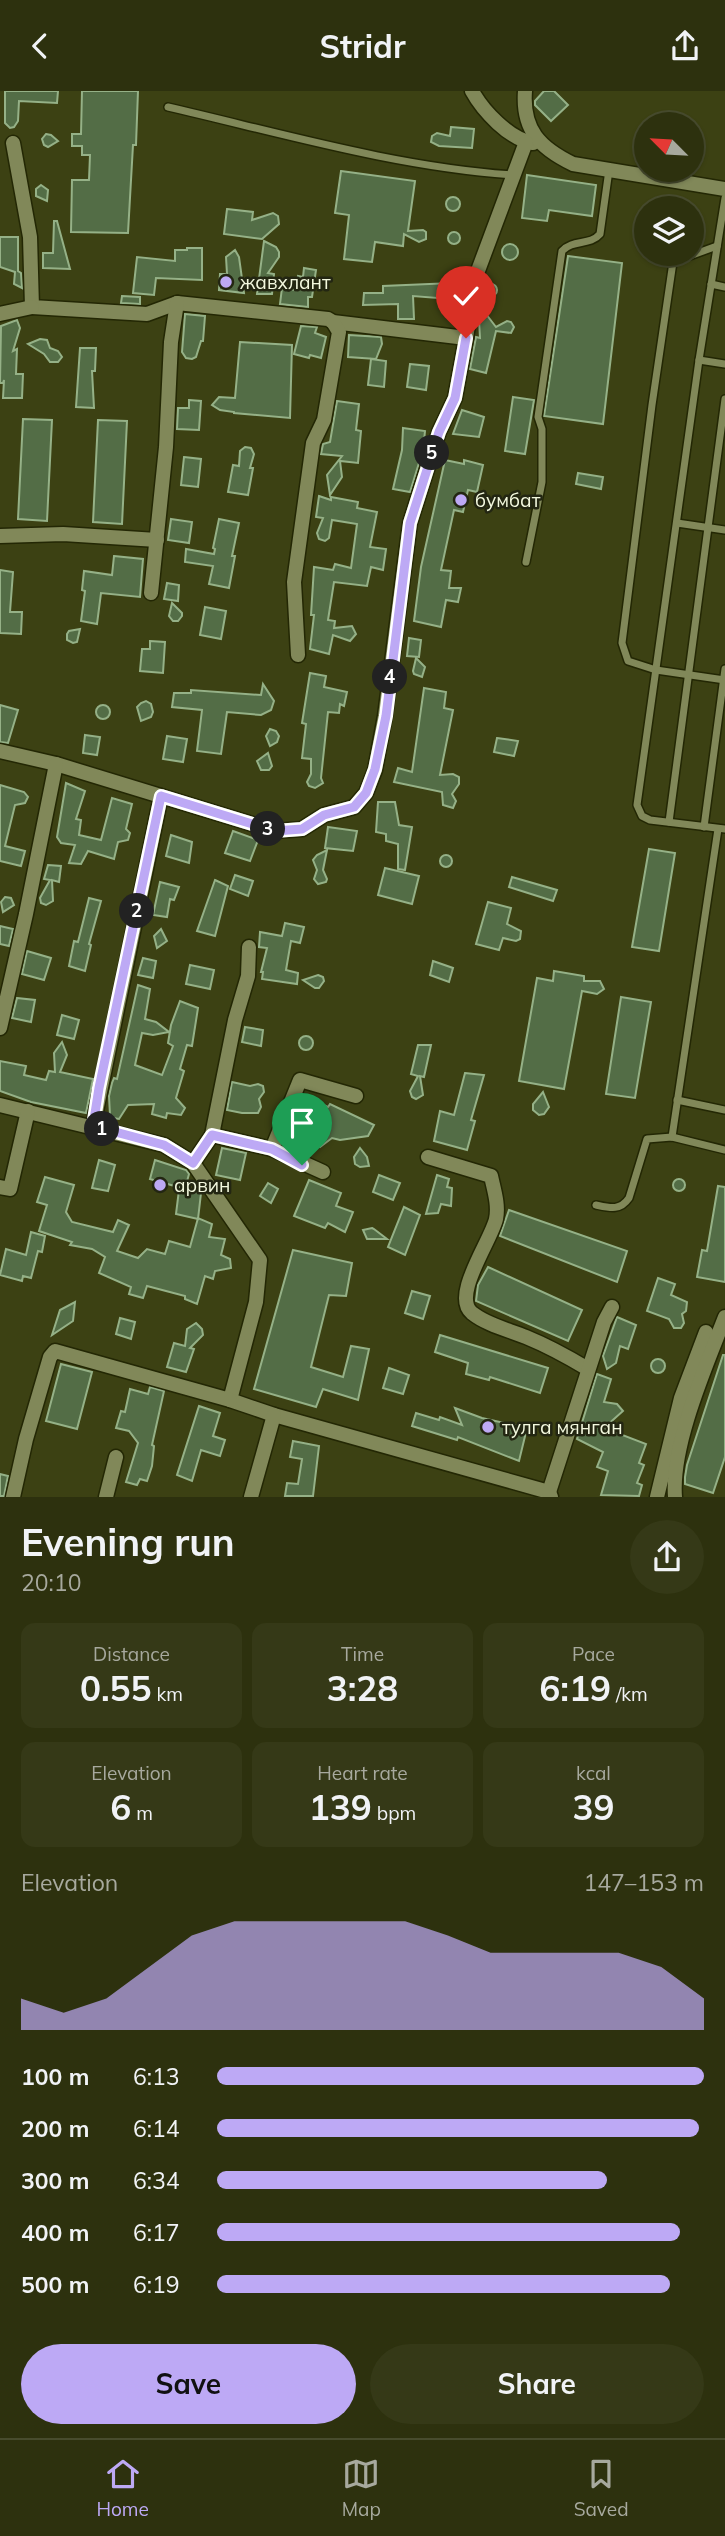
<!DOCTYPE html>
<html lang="en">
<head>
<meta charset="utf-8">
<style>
  :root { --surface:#2d310e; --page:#353917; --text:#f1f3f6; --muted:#a7a99e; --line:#484c2e; --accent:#bda9f5 }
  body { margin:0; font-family:Mulish,sans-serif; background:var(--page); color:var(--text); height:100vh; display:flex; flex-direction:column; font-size:26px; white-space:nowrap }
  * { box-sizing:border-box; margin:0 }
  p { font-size:23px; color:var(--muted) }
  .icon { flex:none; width:38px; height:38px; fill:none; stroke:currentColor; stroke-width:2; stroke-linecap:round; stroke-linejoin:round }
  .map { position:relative; height:1406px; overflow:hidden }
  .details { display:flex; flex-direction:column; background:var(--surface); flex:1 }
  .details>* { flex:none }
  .needle { width:46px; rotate:294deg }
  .fabs { position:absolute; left:634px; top:21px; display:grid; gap:14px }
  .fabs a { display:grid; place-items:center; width:70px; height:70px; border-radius:50%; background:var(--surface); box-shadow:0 2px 5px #0004,0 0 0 2px var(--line); font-size:35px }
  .pin { position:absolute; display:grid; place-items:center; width:60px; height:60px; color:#fff; margin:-72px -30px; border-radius:50% 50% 50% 0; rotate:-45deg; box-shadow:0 0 7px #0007 }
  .pin .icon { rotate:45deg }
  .km { position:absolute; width:35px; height:35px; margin:-18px; border-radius:50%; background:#222; color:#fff; font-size:19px; line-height:35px; text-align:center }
  .round { display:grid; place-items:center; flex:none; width:74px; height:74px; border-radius:37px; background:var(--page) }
  .headline { display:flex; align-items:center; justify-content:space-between; height:119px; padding:0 21px }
  h1 { font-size:38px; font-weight:700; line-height:52px }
  .stats { display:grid; grid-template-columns:repeat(3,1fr); gap:10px; height:119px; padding:7px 21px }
  .stats div { display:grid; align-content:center; border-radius:14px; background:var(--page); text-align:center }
  .stats b { font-size:35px; font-weight:700 }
  .stats small { font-size:19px; font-weight:400 }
  .stats p { font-size:19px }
  .chart { height:196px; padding:14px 21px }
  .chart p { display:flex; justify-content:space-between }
  .chart svg { width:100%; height:126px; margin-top:7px; fill:var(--accent); opacity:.7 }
  .button { display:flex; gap:14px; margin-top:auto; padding:14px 21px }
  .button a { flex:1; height:80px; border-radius:42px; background:var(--accent); color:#111; font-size:28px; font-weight:700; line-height:80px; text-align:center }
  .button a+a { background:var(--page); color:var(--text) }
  ul { padding:0 21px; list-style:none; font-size:23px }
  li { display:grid; grid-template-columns:112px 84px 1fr; align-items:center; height:52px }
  li i { height:18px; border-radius:9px; background:var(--accent) }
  header { display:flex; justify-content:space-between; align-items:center; height:91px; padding:0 21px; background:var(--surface); font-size:32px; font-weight:700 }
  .tabs { display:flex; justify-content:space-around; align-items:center; height:98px; border-top:2px solid var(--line); background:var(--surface); font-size:19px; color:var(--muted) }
  .tabs a { display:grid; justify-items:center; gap:4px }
  .tabs .selected { color:var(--accent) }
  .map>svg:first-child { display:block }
  .building { fill:#536d46; stroke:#95b187; stroke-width:2 }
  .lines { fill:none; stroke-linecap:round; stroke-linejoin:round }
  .lane-casing { stroke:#232704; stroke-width:10 }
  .street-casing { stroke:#232704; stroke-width:17 }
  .lane { stroke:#818859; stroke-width:7 }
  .street { stroke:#818859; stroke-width:14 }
  .route-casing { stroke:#fff; stroke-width:14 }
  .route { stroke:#bda9f5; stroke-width:9 }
  .poi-dot { fill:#bda9f5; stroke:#232612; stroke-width:2.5 }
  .labels { text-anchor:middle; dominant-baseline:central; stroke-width:5; stroke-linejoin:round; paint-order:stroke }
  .poi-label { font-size:19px; fill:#f3f8de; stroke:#232612; text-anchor:start }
</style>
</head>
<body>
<header><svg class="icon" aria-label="back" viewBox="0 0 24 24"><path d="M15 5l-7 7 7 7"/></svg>Stridr<svg class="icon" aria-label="share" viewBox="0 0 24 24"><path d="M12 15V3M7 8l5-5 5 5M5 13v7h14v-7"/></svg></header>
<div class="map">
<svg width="725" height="1406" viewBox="0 0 725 1406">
  <rect width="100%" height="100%" fill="#3c4113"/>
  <!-- building -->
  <g class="building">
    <polygon points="5,0 58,0 57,12 19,10 18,30 14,36 10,37 5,32"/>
    <polygon points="82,0 138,0 136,54 133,54 128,142 71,141 72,89 89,89 90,64 82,64 82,55 72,55 72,43 81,43"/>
    <polygon points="544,0 554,0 568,14 551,30 535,14 535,10"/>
    <polygon points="451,36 474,38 472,57 439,55 431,51 432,45 437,42 450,45"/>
    <polygon points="46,43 51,44 58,50 48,56 44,54 42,48"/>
    <polygon points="341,80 415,90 408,140 423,139 426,141 426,148 419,151 404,143 403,155 375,151 372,171 344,168 349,124 335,122"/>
    <polygon points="527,84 596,94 592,125 549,119 547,130 522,127"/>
    <polygon points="41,94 48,99 47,110 36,105 36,98"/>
    <circle cx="453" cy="113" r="7"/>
    <polygon points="227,118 253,121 252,129 273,122 278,125 279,133 262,148 224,143"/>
    <polygon points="54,130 57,130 70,178 43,177 43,162 53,162"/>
    <circle cx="454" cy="147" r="6"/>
    <polygon points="0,146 18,146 18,180 21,182 22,197 14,193 15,181 0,176"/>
    <polygon points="264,150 276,156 279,161 279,166 268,182 274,183 272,203 257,203"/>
    <circle cx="510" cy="161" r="8"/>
    <polygon points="187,157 202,157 202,189 156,187 154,204 133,202 137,166 175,170 175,159 187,159"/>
    <polygon points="235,159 239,166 244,202 219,199 220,183 227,183 226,166"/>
    <polygon points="568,165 622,172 603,333 544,325"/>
    <polygon points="304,177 316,179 312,206 308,206 308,216 280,213 282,197 296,199 298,185 303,186"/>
    <polygon points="452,192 450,208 413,205 414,228 398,228 398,213 363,214 364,202 383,202 383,195"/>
    <circle cx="491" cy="199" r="6"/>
    <polygon points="122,205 140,206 140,213 121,212"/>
    <polygon points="185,223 205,225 203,250 201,250 196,266 192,268 186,267 182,261"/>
    <polygon points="486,223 496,236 507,230 511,231 514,236 511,242 496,240 486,282 470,278 476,246 480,247 479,228"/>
    <polygon points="17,229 20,237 13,260 17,258 16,283 23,283 22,307 3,307 4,289 3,292 0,292 1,235"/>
    <polygon points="301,235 317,236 315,242 326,246 321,267 310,264 309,267 294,263"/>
    <polygon points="349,244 381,246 382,253 376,268 348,266"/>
    <polygon points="40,248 47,249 50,257 58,260 62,266 58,271 50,271 44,263 28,253"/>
    <polygon points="240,251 292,254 290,327 234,322 234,321 220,319 212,314 219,306 235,307"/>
    <polygon points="80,257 96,257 95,280 92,280 94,317 76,316"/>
    <polygon points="371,268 386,270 384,296 368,294"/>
    <polygon points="410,273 429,275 426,299 407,296"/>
    <polygon points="513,306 534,309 525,363 505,360"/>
    <polygon points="189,309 201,310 199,339 177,338 178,317 189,317"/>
    <polygon points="337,310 359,313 356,339 361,340 358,372 340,370 342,386 330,404 327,384 342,365 321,363 323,353 330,351"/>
    <polygon points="462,319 484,326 479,346 453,343"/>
    <polygon points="23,328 52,329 47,430 18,428"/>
    <polygon points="98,329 127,330 122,433 93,431"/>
    <polygon points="403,337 425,340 423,359 410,401 393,398 402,359"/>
    <polygon points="245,356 251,357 254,363 250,377 253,377 248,404 228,401 233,374 239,375 240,360"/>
    <polygon points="184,366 201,368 198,396 181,394"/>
    <polygon points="445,369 464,373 464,369 483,374 477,401 468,399 463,421 454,419 441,479 451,480 449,497 461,497 458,511 446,509 441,536 414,530 421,476"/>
    <polygon points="578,382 603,386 601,398 576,393"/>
    <polygon points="319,405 331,409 331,406 358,411 357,417 377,421 370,456 386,458 383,479 371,476 367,495 334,491 328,529 335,530 334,537 352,535 356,543 350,550 333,544 329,563 310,558 314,524 311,524 314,476 333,479 335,473 351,477 357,433 332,429 329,447 325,450 319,448 317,442 323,427 316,426"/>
    <polygon points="171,428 192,431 189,452 168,449"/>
    <polygon points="219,428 239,432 232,465 235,465 229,497 209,493 213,475 185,471 186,458 214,463 215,458 213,457"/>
    <polygon points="114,465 143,468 140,506 101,502 97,533 81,530 85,500 82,499 84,480 112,484"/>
    <polygon points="0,479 13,481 10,521 22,521 21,543 0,542"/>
    <polygon points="167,492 179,494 178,510 164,508"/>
    <polygon points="172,512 182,522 182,525 178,530 173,530 169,525"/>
    <polygon points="205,516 226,520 221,548 200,544"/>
    <polygon points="80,538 77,551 73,552 67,549 67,543 69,540"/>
    <polygon points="409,547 421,549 419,566 407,565"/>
    <polygon points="150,550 165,551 163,582 140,580 142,558 150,558"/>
    <polygon points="416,567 425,576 422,586 414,583 413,580"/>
    <polygon points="310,582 326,585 324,596 347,601 344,615 340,613 339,622 328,621 321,687 323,692 315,697 309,695 307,691 311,683 311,668 302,667 306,633 302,632"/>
    <polygon points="263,593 274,610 271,619 261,624 227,621 221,663 197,660 202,619 172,616 174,602 191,602 191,599 261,604"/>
    <polygon points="424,597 446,601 444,617 453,619 440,684 453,683 459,686 459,693 452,703 456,710 453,717 443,714 442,701 394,691 398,677 412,681"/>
    <polygon points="146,610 151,613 153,621 151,626 141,630 137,616 141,612"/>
    <polygon points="0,614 18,619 8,652 0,651"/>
    <circle cx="103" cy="621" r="7"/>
    <polygon points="270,638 276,640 279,645 277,651 270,655 266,645"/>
    <polygon points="85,644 100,646 97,664 83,662"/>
    <polygon points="167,645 187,648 183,671 163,668"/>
    <polygon points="497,647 518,650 514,665 494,661"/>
    <polygon points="268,662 272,675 269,679 261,679 257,670"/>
    <polygon points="66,692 85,700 76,728 81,729 79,744 101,749 112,707 132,713 126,738 130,742 128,749 118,751 114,768 88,760 81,773 69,772 75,754 61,752 57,746"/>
    <polygon points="0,694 24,701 28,706 25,712 15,714 5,755 25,760 21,775 0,770"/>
    <polygon points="378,711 395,711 399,734 412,736 405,779 398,778 398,753 386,750 386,743 376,741"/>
    <polygon points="328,736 357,740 353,760 325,757"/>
    <polygon points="233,740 258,749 250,770 225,762"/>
    <polygon points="171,744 192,751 189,772 166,765"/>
    <polygon points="649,758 675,762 659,860 632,856"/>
    <polygon points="327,759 323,779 327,788 326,791 318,793 314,788 317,779 313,769 317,764"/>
    <circle cx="446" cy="770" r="6"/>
    <polygon points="48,774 61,775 59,791 52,789 53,810 46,814 41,812 40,807 50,789 44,788"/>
    <polygon points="385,777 419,785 412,813 378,804"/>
    <polygon points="235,784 253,790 248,805 230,798"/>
    <polygon points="512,786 557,799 553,810 509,796"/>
    <polygon points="215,789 228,795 215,845 197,840"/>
    <polygon points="160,791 179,796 174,809 170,808 167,826 153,824"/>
    <polygon points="5,806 11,807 14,814 3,821 1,811"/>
    <polygon points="89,807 101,810 89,853 91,854 85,880 69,875 74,850 78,851"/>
    <polygon points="488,811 511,817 507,833 521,840 520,848 516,850 503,847 499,859 476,853"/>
    <polygon points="285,832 304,836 300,852 291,850 286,879 298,882 297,893 262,888 263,881 261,881 267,857 259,856 260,841 282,845"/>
    <polygon points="0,835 13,838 9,855 0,853"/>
    <polygon points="161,838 167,850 157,857 154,845"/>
    <polygon points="27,860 51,867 44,889 22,883"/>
    <polygon points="143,867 156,870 153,887 138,884"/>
    <polygon points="433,870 453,877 449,891 430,884"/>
    <polygon points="190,874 214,879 210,898 186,893"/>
    <polygon points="554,880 584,885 584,890 600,890 604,898 597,903 582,900 564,998 519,990 537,887 553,890"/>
    <polygon points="318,884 323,886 324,890 319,897 315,897 303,889"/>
    <polygon points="138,894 150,898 145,928 156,931 169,941 153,944 142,942 135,974 162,984 173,955 168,952 171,934 180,910 198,917 192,955 187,954 180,978 184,980 176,1007 185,1017 181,1024 167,1022 166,1027 152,1023 154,1013 128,1014 119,1028 113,1027 110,1024 109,1005 112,992 114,987 117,988"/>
    <polygon points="621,906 651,911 635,1007 606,1003"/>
    <polygon points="17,907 35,909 31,931 12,927"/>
    <polygon points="62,924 79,929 74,948 57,944"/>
    <polygon points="245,936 263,939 261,955 242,951"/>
    <circle cx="306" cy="952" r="7"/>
    <polygon points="62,951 67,964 60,981 93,988 86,1022 31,1011 0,1000 0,970 26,975 24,984 46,989 49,980 55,981 54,962"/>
    <polygon points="418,954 431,954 424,986 420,985 423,1004 416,1008 412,1006 410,1000 418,985 411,983"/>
    <polygon points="465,982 484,984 471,1029 475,1030 467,1059 434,1050 440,1020 454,1024"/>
    <polygon points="232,991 250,995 258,993 263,995 264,1001 259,1008 261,1016 258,1022 242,1022 227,1019"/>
    <polygon points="543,1001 549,1016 544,1023 539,1024 533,1019 533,1013"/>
    <polygon points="304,1005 328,1016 330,1013 374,1034 368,1045 340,1049 332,1047 320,1056 308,1048 301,1061 288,1055 302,1028 296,1025"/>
    <polygon points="222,1057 246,1062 240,1089 216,1084"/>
    <polygon points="360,1057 367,1066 369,1075 360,1076 355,1073 354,1066"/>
    <polygon points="99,1069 115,1074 108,1100 92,1097"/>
    <polygon points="155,1069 186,1079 189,1083 185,1098 150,1088"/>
    <polygon points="379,1084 400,1092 393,1109 373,1101"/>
    <polygon points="437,1084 449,1088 447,1096 452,1097 451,1115 441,1113 438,1122 426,1123"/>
    <polygon points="45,1086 74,1094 66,1121 72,1131 113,1141 118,1129 129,1134 117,1160 138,1167 147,1158 165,1163 169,1150 190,1156 198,1127 212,1133 209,1146 225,1148 221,1164 230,1168 231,1177 215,1180 213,1188 205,1185 197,1213 185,1208 185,1205 147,1195 143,1207 129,1203 131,1196 99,1182 105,1166 92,1158 70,1154 72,1151 39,1140 47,1114 37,1111"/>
    <circle cx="679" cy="1094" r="6"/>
    <polygon points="309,1089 341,1102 336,1115 353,1121 345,1141 328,1132 325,1137 294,1125"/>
    <polygon points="268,1092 278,1098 271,1112 260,1105"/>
    <polygon points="718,1095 725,1096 725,1191 697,1186 702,1159 707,1160"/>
    <polygon points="179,1099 201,1102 198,1128 176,1123"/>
    <polygon points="404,1116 420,1124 405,1164 388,1156"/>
    <polygon points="509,1119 627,1160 617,1191 500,1145"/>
    <polygon points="372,1137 374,1138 387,1148 367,1148 363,1139"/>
    <polygon points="31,1141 45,1145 42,1161 38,1160 31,1187 23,1185 22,1190 0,1184 6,1158 26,1164"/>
    <polygon points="293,1159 352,1172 346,1205 329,1204 311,1276 343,1286 351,1255 369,1258 358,1309 323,1298 316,1316 254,1298"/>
    <polygon points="488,1176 582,1219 568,1250 476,1210 478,1194"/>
    <polygon points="658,1187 675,1193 671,1204 687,1211 686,1220 682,1223 684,1232 681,1237 674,1237 669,1228 647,1220"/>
    <polygon points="412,1200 430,1205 423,1228 405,1222"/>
    <polygon points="75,1211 73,1230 52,1244 60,1219"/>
    <polygon points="617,1226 636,1234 628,1258 620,1255 616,1272 607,1278 603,1265"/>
    <polygon points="120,1227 135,1231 131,1248 116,1243"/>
    <polygon points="196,1232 202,1238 203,1244 190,1257 194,1258 186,1281 167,1276 174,1252 185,1255 187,1238"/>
    <polygon points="440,1244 548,1277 540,1302 490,1286 489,1289 466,1283 468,1272 435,1261"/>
    <polygon points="723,1264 725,1264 725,1366 713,1402 685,1393 685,1386 687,1374"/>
    <circle cx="658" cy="1275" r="7"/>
    <polygon points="61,1273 92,1281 77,1338 46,1330"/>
    <polygon points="389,1277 409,1284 403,1303 383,1297"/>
    <polygon points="597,1283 611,1288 604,1311 617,1313 623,1320 604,1337 646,1353 639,1372 644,1374 637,1392 642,1394 639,1405 601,1404 608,1380 597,1376 603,1361 577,1348"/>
    <polygon points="150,1296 164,1300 152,1354 154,1355 152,1375 147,1390 140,1388 137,1394 126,1391 138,1352 129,1340 116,1337 121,1320 125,1321 130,1298 148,1303"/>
    <polygon points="199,1315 220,1322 213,1345 225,1349 220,1365 201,1359 192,1390 177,1384"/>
    <polygon points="455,1317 482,1327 527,1337 519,1370 458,1346 457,1349 412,1335 416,1322 439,1329 440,1326 462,1334"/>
    <polygon points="293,1350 319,1355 313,1405 285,1405 287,1392 298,1393 302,1368 290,1366"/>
    <polygon points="0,1383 8,1385 4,1405 0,1405"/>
  </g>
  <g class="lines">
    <defs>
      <g id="lane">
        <path d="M168 16C281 42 396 76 513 84"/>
        <polyline points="725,107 699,269 637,714 642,725 650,729 725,738"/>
        <polyline points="717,155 673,171 652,314 622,552 628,570 656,579 725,589"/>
        <polyline points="711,193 725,196"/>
        <polyline points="699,269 725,273"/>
        <polyline points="677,432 725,439"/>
        <path d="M526 471 542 391V338L538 326 562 160C573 148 590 155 600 143L609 79"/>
        <polyline points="669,731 725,308"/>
        <polyline points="704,736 725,578"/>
        <polyline points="677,1009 725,1019"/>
        <polyline points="672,1046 718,738"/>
        <path d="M596 1114C610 1117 620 1120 629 1107L647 1048 672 1046 725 1059"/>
      </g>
      <g id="street">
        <path d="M472 0C483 20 509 48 533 52"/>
        <path d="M525 0C522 39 540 57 573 73L725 98"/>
        <polyline points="13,52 30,146 32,216 147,223 177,212 328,228 333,231 466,247 476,185 526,51"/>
        <polyline points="0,223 32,216"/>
        <polyline points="0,445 63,443 157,449"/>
        <polyline points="151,502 166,356 171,251 177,212"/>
        <polyline points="298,564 294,491 313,352 324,329 339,241 333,231"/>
        <polyline points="0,660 56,673 275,740 302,738 324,724 354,716 366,702 375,679 385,625 410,432 439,341 455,307 466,247"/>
        <polyline points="0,937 26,823 56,673"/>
        <polyline points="0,1014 164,1054 193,1072 260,1169 256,1211 230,1309 274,1324 549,1401 551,1406"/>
        <polyline points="93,1035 161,705"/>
        <polyline points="212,1044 272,1058 300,989 356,1005"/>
        <polyline points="272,1058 323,1081"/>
        <path d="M428 1066 491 1085C494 1099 499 1114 496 1128 491 1150 451 1205 472 1222 487 1234 509 1239 526 1246 548 1255 568 1266 588 1278"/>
        <polyline points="193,1072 212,1044 235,929 248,885 249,856"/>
        <polyline points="0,1096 10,1098 28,1020"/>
        <polyline points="549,1401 604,1231 612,1216"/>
        <polyline points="13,1406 26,1348 50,1266 55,1260 230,1309"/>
        <polyline points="106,1406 116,1366"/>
        <polyline points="251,1406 274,1324"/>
        <polyline points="657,1406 681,1307 706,1241"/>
        <path d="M675 1406C671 1354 706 1275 725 1226"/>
      </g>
    </defs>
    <!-- lane casing -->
    <use href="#lane" class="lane-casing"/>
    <!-- street casing -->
    <use href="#street" class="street-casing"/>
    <!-- lane -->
    <use href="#lane" class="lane"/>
    <!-- street -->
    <use href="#street" class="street"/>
  </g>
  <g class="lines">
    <defs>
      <polyline id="route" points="302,1074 272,1058 212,1044 193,1072 164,1054 93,1035 99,997 161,705 275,740 302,738 324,724 354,716 366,702 375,678 386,625 410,432 439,341 455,307 466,247"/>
    </defs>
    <!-- route casing -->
    <use href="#route" class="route-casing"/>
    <!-- route -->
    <use href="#route" class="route"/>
  </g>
  <!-- markers -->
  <g class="poi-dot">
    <circle cx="226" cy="191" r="7"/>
    <circle cx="461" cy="409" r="7"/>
    <circle cx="160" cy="1094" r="7"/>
    <circle cx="488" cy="1336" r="7"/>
  </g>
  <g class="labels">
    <!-- poi labels -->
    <g class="poi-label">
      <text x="240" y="191">жавхлант</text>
      <text x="475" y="409">бумбат</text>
      <text x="174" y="1094">арвин</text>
      <text x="502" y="1336">тулга мянган</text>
    </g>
  </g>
</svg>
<div class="fabs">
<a><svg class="needle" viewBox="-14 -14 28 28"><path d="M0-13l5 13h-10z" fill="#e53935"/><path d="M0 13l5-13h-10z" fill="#a7a99e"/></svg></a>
<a><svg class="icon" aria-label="layers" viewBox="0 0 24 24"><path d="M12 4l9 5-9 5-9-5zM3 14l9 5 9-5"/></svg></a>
</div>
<div class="pin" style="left:302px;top:1074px;background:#1e9e55"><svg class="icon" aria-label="arrive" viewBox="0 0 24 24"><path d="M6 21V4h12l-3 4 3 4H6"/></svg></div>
<div class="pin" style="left:466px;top:247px;background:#d93025"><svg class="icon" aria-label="check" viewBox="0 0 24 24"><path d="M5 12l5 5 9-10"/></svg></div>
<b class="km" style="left:102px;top:1038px">1</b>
<b class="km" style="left:137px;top:820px">2</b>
<b class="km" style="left:268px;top:738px">3</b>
<b class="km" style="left:390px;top:586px">4</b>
<b class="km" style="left:432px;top:362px">5</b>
</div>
<section class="details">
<div class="headline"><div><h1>Evening run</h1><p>20:10</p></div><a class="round"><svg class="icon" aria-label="share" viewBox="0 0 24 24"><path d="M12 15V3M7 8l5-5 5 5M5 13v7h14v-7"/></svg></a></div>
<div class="stats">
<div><p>Distance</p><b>0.55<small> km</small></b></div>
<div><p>Time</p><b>3:28</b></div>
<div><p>Pace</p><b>6:19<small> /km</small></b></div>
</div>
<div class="stats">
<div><p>Elevation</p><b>6<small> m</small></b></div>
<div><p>Heart rate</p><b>139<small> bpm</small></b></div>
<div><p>kcal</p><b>39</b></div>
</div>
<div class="chart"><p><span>Elevation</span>147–153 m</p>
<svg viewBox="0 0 160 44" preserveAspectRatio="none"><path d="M0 44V33L10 38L20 33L30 22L40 11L50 6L60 6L70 6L80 6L90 6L100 11L110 17L120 17L130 17L140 17L150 22L160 33V44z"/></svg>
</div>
<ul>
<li><b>100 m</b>6:13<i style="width:100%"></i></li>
<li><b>200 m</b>6:14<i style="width:99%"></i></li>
<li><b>300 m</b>6:34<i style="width:80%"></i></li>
<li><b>400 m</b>6:17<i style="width:95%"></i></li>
<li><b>500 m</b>6:19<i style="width:93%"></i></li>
</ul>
<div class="button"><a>Save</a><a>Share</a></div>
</section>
<nav class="tabs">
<a class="selected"><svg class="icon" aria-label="home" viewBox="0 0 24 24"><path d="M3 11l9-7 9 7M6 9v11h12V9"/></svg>Home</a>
<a><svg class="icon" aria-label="map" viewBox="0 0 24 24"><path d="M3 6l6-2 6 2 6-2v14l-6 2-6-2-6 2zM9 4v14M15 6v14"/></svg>Map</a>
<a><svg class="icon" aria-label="saved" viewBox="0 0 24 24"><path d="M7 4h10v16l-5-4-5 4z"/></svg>Saved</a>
</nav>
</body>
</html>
